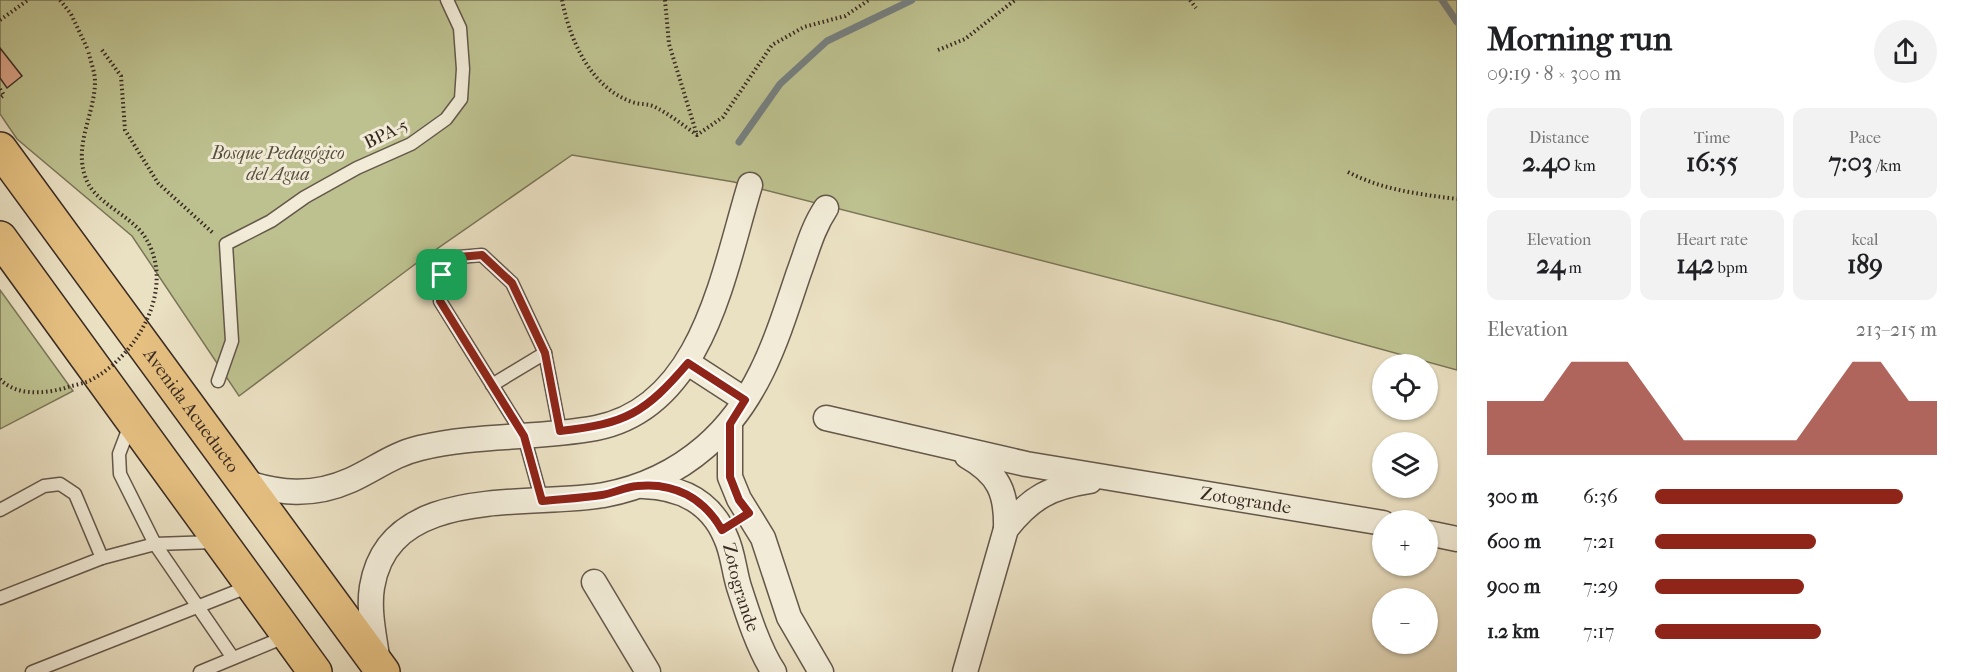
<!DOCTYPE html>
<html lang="en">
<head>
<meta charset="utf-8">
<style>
  :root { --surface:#fff; --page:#f2f2f2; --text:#202124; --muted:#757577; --accent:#8f2418 }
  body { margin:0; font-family:"IM FELL French Canon",serif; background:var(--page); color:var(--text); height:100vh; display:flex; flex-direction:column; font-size:22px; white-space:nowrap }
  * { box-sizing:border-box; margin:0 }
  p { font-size:20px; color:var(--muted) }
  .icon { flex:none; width:33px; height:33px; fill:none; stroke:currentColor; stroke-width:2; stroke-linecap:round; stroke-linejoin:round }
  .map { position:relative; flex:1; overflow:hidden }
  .panel { display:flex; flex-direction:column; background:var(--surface); width:510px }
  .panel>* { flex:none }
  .fabs { position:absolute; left:1372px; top:354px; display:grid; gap:12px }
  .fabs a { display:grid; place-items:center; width:66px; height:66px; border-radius:50%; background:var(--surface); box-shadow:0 2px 4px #0004; font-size:30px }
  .pin { position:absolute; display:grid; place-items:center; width:51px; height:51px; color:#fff; margin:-26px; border-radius:12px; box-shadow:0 3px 9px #0006 }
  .round { display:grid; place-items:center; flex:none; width:63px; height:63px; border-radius:32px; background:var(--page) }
  .head { display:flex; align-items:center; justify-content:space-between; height:102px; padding:0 30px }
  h1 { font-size:33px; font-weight:700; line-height:45px }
  .stats { display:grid; grid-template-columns:repeat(3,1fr); gap:9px; height:102px; padding:6px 30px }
  .stats div { display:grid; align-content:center; border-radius:12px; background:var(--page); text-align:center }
  .stats b { font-size:26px; font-weight:700 }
  .stats small { font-size:16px; font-weight:400 }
  .stats p { font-size:16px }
  .chart { height:168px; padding:12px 30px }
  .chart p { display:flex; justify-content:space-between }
  .chart svg { width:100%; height:108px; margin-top:6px; fill:var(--accent); opacity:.7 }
  ul { padding:0 30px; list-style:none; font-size:20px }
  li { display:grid; grid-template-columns:96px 72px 1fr; align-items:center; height:45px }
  li i { height:15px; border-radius:8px; background:var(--accent) }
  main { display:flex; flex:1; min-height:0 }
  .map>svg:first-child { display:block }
  .green { fill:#bdc18f; stroke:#7a7558; stroke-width:1.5 }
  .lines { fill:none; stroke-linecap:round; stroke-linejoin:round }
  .stream { stroke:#758080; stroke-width:7 }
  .building { fill:#daa287; stroke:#382922; stroke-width:1.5 }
  .lane-casing { stroke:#64574a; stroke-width:15 }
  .street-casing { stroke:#64574a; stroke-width:27 }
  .primary-casing { stroke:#382922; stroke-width:36 }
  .path { stroke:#382922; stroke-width:4; stroke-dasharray:1.5 3; stroke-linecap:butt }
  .lane { stroke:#f1ebd7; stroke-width:12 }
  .street { stroke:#f1ebd7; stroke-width:24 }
  .primary { stroke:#e5c081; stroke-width:33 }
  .path-bridge { stroke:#382922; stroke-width:4; stroke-dasharray:1.5 3; stroke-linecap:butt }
  .route-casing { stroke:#fff; stroke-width:12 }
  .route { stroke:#8f2418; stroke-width:8 }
  .labels { text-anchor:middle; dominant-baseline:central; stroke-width:6; stroke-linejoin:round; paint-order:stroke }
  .street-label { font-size:18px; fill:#382922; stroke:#f1ebd7 }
  .park-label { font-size:18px; font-style:italic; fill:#594f3d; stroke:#f1ebd7 }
</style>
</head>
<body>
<main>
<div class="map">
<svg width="1457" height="672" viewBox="0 0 1457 672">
  <rect width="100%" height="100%" fill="#eae0c2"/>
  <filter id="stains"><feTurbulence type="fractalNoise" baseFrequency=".00333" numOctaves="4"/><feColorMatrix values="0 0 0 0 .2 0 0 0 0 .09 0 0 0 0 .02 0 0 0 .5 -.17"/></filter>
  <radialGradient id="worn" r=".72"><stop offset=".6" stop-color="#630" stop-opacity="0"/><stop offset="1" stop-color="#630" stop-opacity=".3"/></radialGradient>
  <!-- green -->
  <g class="green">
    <polygon points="0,0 1457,0 1457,370 1282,322 734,182 572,155 418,262 239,396 132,236 17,139 0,114"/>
    <polygon points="0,290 73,391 0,429"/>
  </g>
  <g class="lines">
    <!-- stream -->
    <g class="stream">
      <polyline points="1442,0 1457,22"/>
      <polyline points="739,142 780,84 827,41 912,0"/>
    </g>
  </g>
  <!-- building -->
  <polygon class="building" points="0,48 22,76 7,88 0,78"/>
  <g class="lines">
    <defs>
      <g id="lane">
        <polyline points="218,381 232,341 226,244 271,221 305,197 357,168 411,144 446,119 461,99 463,69 460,28 447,0"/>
        <polyline points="492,385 545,353"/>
        <polyline points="130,425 119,454 120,474 155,544 233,658"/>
        <polyline points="542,501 524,436 440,301 442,275 459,257 482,255 512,283 545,353 560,431"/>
        <polyline points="0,510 44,486 60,484 75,494 102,558"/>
        <polyline points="0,598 102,558 155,544 214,542"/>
        <polyline points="32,672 250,586"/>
        <polyline points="200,672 287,636"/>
      </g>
      <g id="street">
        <polyline points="688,363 745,400"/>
        <path id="s1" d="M826 418 1026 464 1383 523"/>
        <polyline points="730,424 730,477 739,499 763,538 789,617 821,672"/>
        <path d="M967 456C999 474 1007 493 1006 529"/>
        <path d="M241 481C279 494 313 497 351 480 375 469 394 454 420 448 478 434 537 439 596 428 703 407 723 273 750 185"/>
        <path id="s2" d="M643 486C680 487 711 501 726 538 733 553 734 571 739 587 747 612 759 650 774 672"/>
        <polyline points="1428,533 1457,539"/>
        <polyline points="594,582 648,672"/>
        <path d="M378 664C375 639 368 612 372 587 389 483 528 508 604 495 641 488 676 472 705 447 758 402 777 338 798 275 807 251 812 229 826 208"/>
        <path d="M965 672 1006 529C1031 497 1051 487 1090 481"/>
      </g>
      <g id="primary">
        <path id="s3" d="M0 149 383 672"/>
        <polyline points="0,238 315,672"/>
      </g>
    </defs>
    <!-- lane casing -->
    <use href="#lane" class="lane-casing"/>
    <!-- street casing -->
    <use href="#street" class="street-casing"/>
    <!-- primary casing -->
    <use href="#primary" class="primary-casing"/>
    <!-- path -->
    <g class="path">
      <polyline points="60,0 71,14 88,50"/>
      <path d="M562 0C570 40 590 87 632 102 640 105 648 103 655 107 669 114 683 125 697 135L723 117 772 45 804 27 845 16 869 0"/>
      <polyline points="665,0 669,44 697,135"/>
      <polyline points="1190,0 1196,8"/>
      <polyline points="0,20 28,0"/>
      <polyline points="102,50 121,76 125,130 158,183 214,234"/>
      <polyline points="938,50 965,39 1015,0"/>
      <polyline points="0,89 4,95 0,98"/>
      <path d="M1348 172C1383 190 1418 194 1457 199"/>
    </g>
    <!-- lane -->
    <use href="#lane" class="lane"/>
    <!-- street -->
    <use href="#street" class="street"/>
    <!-- primary -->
    <use href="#primary" class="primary"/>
    <!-- path-bridge -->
    <path class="path-bridge" d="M0 379C16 396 44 394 65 388 73 385 83 384 91 380 138 355 177 287 145 237 130 214 93 203 85 176 74 143 95 114 95 81 95 72 90 60 88 50"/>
  </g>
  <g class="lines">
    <defs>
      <path id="route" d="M482 255 512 283 545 353 560 431C626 424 645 413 688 363L745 400 730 424V477L739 500 749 513 722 530C704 498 674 482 637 486 625 487 614 493 602 495 582 498 562 499 542 501L524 436 440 301 442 275 459 257Z"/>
    </defs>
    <!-- route casing -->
    <use href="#route" class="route-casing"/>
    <!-- route -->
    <use href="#route" class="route"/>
  </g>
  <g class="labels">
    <!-- street labels -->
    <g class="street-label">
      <text transform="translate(386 134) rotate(-26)">BPA-5</text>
      <text stroke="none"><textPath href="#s3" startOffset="324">Avenida Acueducto</textPath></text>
      <text stroke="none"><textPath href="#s1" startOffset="428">Zotogrande</textPath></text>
      <text stroke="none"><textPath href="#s2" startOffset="156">Zotogrande</textPath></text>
    </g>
    <!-- park labels -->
    <g class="park-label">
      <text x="278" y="153">Bosque Pedagógico<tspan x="278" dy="21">del Agua</tspan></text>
    </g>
  </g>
  <rect width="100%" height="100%" filter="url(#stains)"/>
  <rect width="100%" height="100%" fill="url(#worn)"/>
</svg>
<div class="fabs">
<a><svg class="icon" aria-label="locate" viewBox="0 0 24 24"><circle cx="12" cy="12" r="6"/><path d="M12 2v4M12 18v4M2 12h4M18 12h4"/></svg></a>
<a><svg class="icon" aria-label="layers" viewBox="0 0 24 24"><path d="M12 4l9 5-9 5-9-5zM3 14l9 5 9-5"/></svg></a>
<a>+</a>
<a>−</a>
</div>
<div class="pin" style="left:442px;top:275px;background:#1e9e55"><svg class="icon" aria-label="arrive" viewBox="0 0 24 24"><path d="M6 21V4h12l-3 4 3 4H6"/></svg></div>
</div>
<section class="panel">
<div class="head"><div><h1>Morning run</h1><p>09:19 · 8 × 300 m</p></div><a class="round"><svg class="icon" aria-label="share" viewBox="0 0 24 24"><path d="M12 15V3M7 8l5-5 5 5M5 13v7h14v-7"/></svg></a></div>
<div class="stats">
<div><p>Distance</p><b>2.40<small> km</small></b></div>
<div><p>Time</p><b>16:55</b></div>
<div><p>Pace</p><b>7:03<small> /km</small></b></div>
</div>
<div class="stats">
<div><p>Elevation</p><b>24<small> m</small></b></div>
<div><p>Heart rate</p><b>142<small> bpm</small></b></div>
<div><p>kcal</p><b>189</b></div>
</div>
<div class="chart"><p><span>Elevation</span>213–215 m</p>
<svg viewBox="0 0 160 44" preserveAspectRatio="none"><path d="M0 44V22L10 22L20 22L30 6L40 6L50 6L60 22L70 38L80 38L90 38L100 38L110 38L120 22L130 6L140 6L150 22L160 22V44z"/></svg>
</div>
<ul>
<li><b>300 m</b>6:36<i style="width:88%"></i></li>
<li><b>600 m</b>7:21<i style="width:57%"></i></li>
<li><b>900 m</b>7:29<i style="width:53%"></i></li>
<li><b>1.2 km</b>7:17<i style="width:59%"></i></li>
</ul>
</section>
</main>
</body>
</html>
